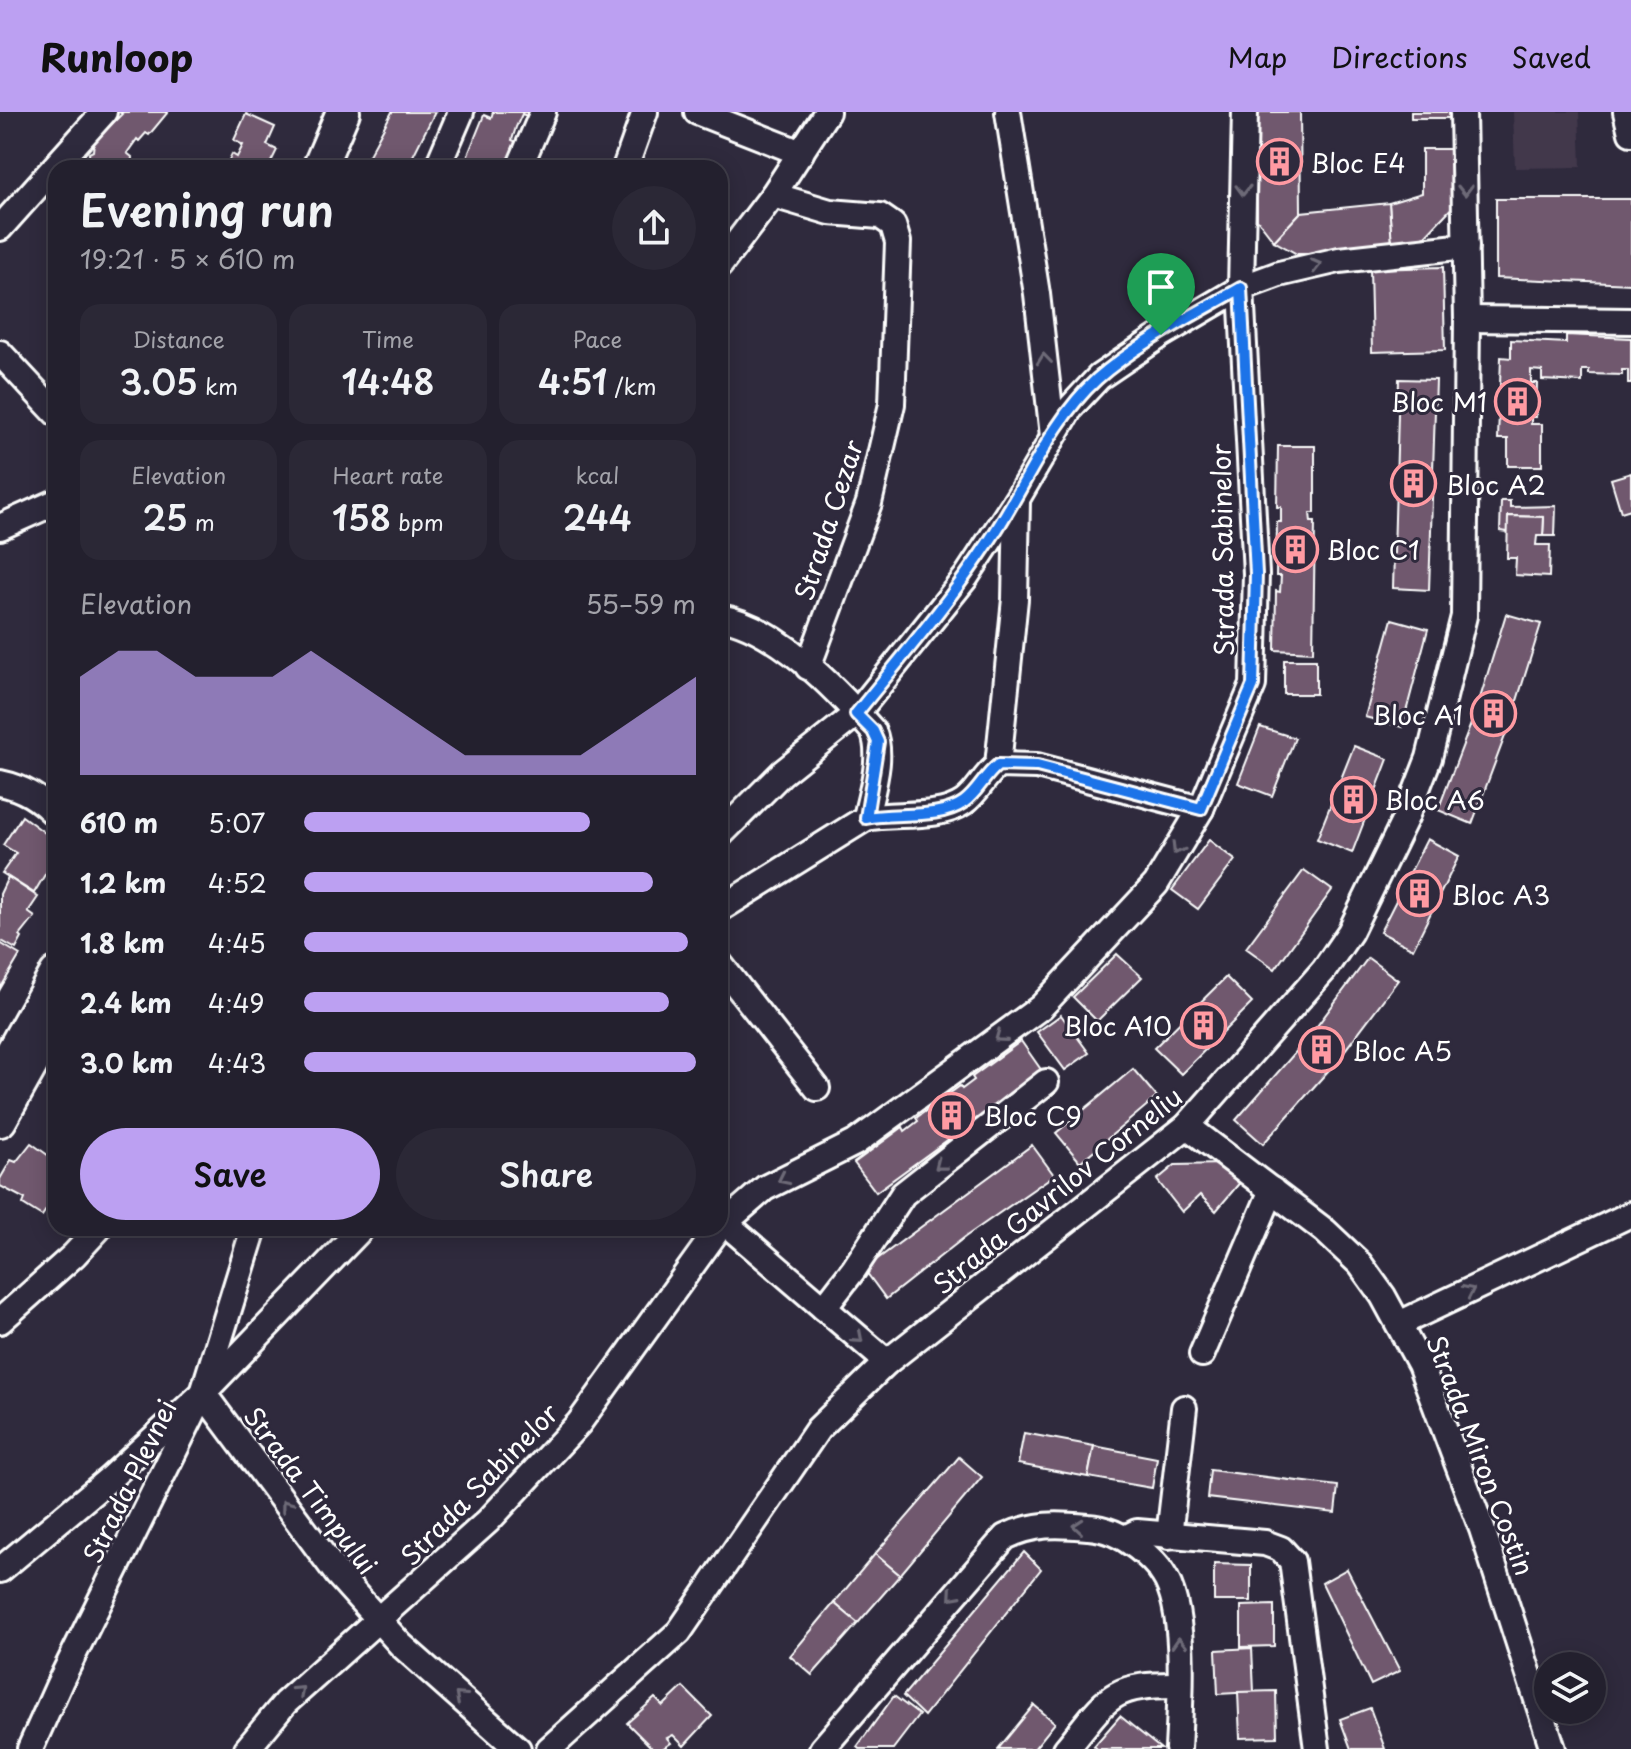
<!DOCTYPE html>
<html lang="en">
<head>
<meta charset="utf-8">
<style>
  :root { --surface:#23202e; --page:#2b2836; --text:#f1f3f6; --muted:#a3a3aa; --line:#403e4a; --accent:#bca0f2 }
  body { margin:0; font-family:"Playpen Sans",sans-serif; background:var(--page); color:var(--text); height:100vh; display:flex; flex-direction:column; font-size:30px; white-space:nowrap }
  * { box-sizing:border-box; margin:0 }
  p { font-size:26px; color:var(--muted) }
  .icon { flex:none; width:44px; height:44px; fill:none; stroke:currentColor; stroke-width:2; stroke-linecap:round; stroke-linejoin:round }
  .map { position:relative; flex:1; overflow:hidden }
  .details { position:absolute; left:48px; top:48px; width:680px; height:1076px; display:flex; flex-direction:column; background:var(--surface); border-radius:24px; box-shadow:0 4px 20px #0003,0 0 0 2px var(--line) }
  .details>* { flex:none }
  .controls { position:absolute; left:1534px; top:1540px; display:grid; gap:16px }
  .controls a { display:grid; place-items:center; width:72px; height:72px; border-radius:50%; background:var(--surface); box-shadow:0 4px 20px #0003,0 0 0 2px var(--line); font-size:40px }
  .pin { position:absolute; display:grid; place-items:center; width:68px; height:68px; color:#fff; margin:-82px -34px; border-radius:50% 50% 50% 0; rotate:-45deg; box-shadow:0 0 8px #0007 }
  .pin .icon { rotate:45deg }
  .round { display:grid; place-items:center; flex:none; width:84px; height:84px; border-radius:42px; background:var(--page) }
  .headline { display:flex; align-items:center; justify-content:space-between; height:136px; padding:0 32px }
  h1 { font-size:44px; font-weight:600; line-height:60px }
  .metrics { display:grid; grid-template-columns:repeat(3,1fr); gap:12px; height:136px; padding:8px 32px }
  .metrics div { display:grid; align-content:center; border-radius:20px; background:var(--page); text-align:center }
  .metrics b { font-size:34px; font-weight:600 }
  .metrics small { font-size:22px; font-weight:400 }
  .metrics p { font-size:22px }
  .chart { height:224px; padding:16px 32px }
  .chart p { display:flex; justify-content:space-between }
  .chart svg { width:100%; height:144px; margin-top:8px; fill:var(--accent); opacity:.7 }
  .primary-button { display:flex; gap:16px; margin-top:auto; padding:16px 32px }
  .primary-button a { flex:1; height:92px; border-radius:48px; background:var(--accent); color:#111; font-size:32px; font-weight:600; line-height:92px; text-align:center }
  .primary-button a+a { background:var(--page); color:var(--text) }
  ul { padding:0 32px; list-style:none; font-size:26px }
  li { display:grid; grid-template-columns:128px 96px 1fr; align-items:center; height:60px }
  li i { height:20px; border-radius:10px; background:var(--accent) }
  header { display:flex; align-items:center; gap:48px; box-sizing:border-box; height:112px; padding:0 40px; background:var(--accent); color:#111 }
  header strong { font-size:38px }
  nav { display:flex; gap:44px; margin-inline-start:auto; font-size:28px }
  .map>svg:first-child { display:block }
  .built { fill:#42384c }
  .building { fill:#6f596e; stroke:#fff; stroke-width:2 }
  .lines { fill:none; stroke-linecap:round; stroke-linejoin:round }
  .minor-casing { stroke:#fff; stroke-width:30 }
  .major-casing { stroke:#fff; stroke-width:38 }
  .minor { stroke:#2f2a3d; stroke-width:24 }
  .major { stroke:#2f2a3d; stroke-width:32 }
  .oneway { stroke:#6d6a77 }
  .route-casing { stroke:#fff; stroke-width:16 }
  .route { stroke:#1a73e8; stroke-width:10 }
  .labels { text-anchor:middle; dominant-baseline:central; stroke-width:6; stroke-linejoin:round; paint-order:stroke }
  .poi-label { font-size:26px; fill:#fff; stroke:#2f2a3d; text-anchor:start }
  .street-label { font-size:26px; fill:#fff; stroke:#2f2a3d }
</style>
</head>
<body>
<header>
<strong>Runloop</strong>
<nav><a>Map</a><a>Directions</a><a>Saved</a></nav>
</header>
<div class="map">
<svg width="1631" height="1637" viewBox="0 0 1631 1637">
  <rect width="100%" height="100%" fill="#2f2a3d"/>
  <filter id="ink" filterUnits="userSpaceOnUse"><feTurbulence type="fractalNoise" baseFrequency=".0125" numOctaves="2"/><feDisplacementMap in="SourceGraphic" scale="16" xChannelSelector="R" yChannelSelector="G"/><feConvolveMatrix kernelMatrix="1 2 1 2 8 2 1 2 1" color-interpolation-filters="sRGB"/></filter>
  <g filter="url(#ink)">
    <!-- built -->
    <polygon class="built" points="1513,0 1579,0 1581,55 1515,56"/>
    <!-- building -->
    <g class="building">
      <polygon points="119,0 168,0 149,23 146,21 139,29 137,27 127,41 132,45 131,56 90,56 89,41 93,39 94,30 122,2"/>
      <polygon points="392,0 435,0 407,56 362,56"/>
      <polygon points="493,0 529,0 527,4 522,2 516,15 512,28 517,30 505,56 463,55 484,3 491,6"/>
      <polygon points="1257,0 1300,0 1301,100 1274,129 1257,107"/>
      <rect x="1411" y="0" width="39" height="6"/>
      <polygon points="246,2 275,15 267,33 277,38 268,56 225,56 232,42 237,45 243,33 234,28"/>
      <polygon points="1422,37 1459,37 1459,88 1425,124 1392,134 1389,91 1422,81"/>
      <polygon points="1496,87 1631,87 1631,172 1496,166"/>
      <polygon points="1389,91 1392,134 1297,142 1274,129 1301,100"/>
      <polygon points="1443,155 1445,238 1372,240 1370,157"/>
      <polygon points="1566,223 1631,226 1631,272 1628,272 1628,258 1622,258 1622,263 1589,262 1589,258 1582,258 1582,270 1542,268 1542,259 1531,258 1531,271 1537,271 1536,305 1531,305 1531,312 1542,312 1542,354 1508,354 1508,327 1498,327 1501,245 1511,246 1511,228 1566,231"/>
      <polygon points="1399,267 1436,268 1429,478 1393,476"/>
      <polygon points="1278,334 1315,334 1315,401 1310,401 1311,410 1315,410 1313,540 1275,538 1276,479 1280,480 1281,464 1276,464 1277,410 1281,410 1281,395 1277,395"/>
      <polygon points="1631,361 1631,397 1621,400 1611,367"/>
      <polygon points="1501,389 1510,389 1510,395 1556,394 1555,424 1543,424 1544,405 1508,404 1508,420 1500,419"/>
      <polygon points="1508,404 1544,405 1543,424 1537,424 1536,433 1550,433 1549,465 1515,463 1516,446 1507,446"/>
      <polygon points="1506,502 1541,512 1511,608 1472,712 1438,698 1477,596"/>
      <polygon points="1392,507 1428,517 1402,615 1365,605"/>
      <rect x="1284" y="548" width="32" height="34"/>
      <polygon points="1260,615 1295,626 1272,684 1238,671"/>
      <polygon points="1354,634 1388,647 1352,741 1317,727"/>
      <polygon points="22,704 56,729 56,744 34,781 2,761 16,741 3,733"/>
      <polygon points="1427,727 1459,744 1413,837 1380,820"/>
      <polygon points="1209,728 1235,748 1198,797 1172,778"/>
      <polygon points="1304,758 1332,778 1275,857 1246,836"/>
      <polygon points="8,765 38,785 28,800 35,805 20,824 22,826 16,837 0,828 0,782"/>
      <polygon points="0,831 20,843 0,877"/>
      <polygon points="1117,842 1142,865 1097,909 1073,885"/>
      <polygon points="1368,846 1398,868 1336,950 1263,1032 1236,1008 1308,926"/>
      <polygon points="1226,865 1252,891 1181,962 1154,936"/>
      <polygon points="1061,903 1089,941 1065,958 1037,920"/>
      <polygon points="1021,929 1042,959 876,1080 854,1051 903,1015 905,1019 918,1009 916,1006 960,974 962,977 974,968 972,965"/>
      <polygon points="1133,957 1157,985 1080,1050 1056,1021"/>
      <polygon points="31,1031 56,1049 56,1083 42,1104 23,1092 25,1087 0,1074 0,1067 11,1048 16,1050"/>
      <polygon points="1032,1033 1054,1063 965,1125 886,1187 864,1157"/>
      <polygon points="1224,1052 1242,1068 1216,1099 1200,1083 1182,1100 1157,1068 1175,1053"/>
      <polygon points="1024,1321 1094,1334 1088,1365 1018,1352"/>
      <polygon points="1094,1334 1157,1346 1152,1376 1088,1365"/>
      <polygon points="959,1345 982,1365 900,1463 875,1442"/>
      <polygon points="1210,1358 1338,1374 1335,1401 1207,1386"/>
      <polygon points="1024,1440 1041,1457 924,1604 903,1584"/>
      <polygon points="875,1442 900,1463 858,1511 834,1491"/>
      <polygon points="1214,1452 1251,1453 1251,1489 1214,1489"/>
      <polygon points="1347,1457 1400,1559 1371,1573 1322,1471"/>
      <polygon points="834,1491 858,1511 812,1563 790,1544"/>
      <polygon points="1274,1493 1274,1534 1241,1535 1241,1494"/>
      <polygon points="1252,1536 1254,1580 1218,1582 1216,1538"/>
      <polygon points="683,1575 712,1604 684,1634 673,1623 667,1626 671,1631 662,1637 653,1637 627,1611 655,1586 663,1594"/>
      <polygon points="1276,1579 1277,1625 1240,1626 1238,1580"/>
      <polygon points="894,1584 919,1603 893,1637 859,1637 857,1635"/>
      <polygon points="1034,1593 1055,1611 1034,1637 998,1637"/>
      <polygon points="1370,1596 1385,1637 1351,1637 1340,1607"/>
      <polygon points="1120,1604 1161,1637 1097,1637 1094,1634"/>
    </g>
    <g class="lines">
      <defs>
        <g id="minor">
          <polyline points="697,0 801,41"/>
          <polyline points="1008,0 1037,182 1053,324"/>
          <polyline points="1626,0 1631,21"/>
          <polyline points="437,56 461,0"/>
          <polyline points="519,56 543,0"/>
          <polyline points="625,56 645,0"/>
          <polyline points="773,83 830,100 880,104 893,113 898,130 892,292 869,391 808,555"/>
          <polyline points="0,116 104,0"/>
          <polyline points="720,153 773,83 827,0"/>
          <polyline points="1467,207 1631,209"/>
          <polyline points="0,241 56,301"/>
          <polyline points="0,415 56,390"/>
          <path d="M720 505C777 515 836 577 873 619 884 645 871 680 866 706"/>
          <polyline points="998,653 1015,487 1017,389"/>
          <path d="M0 671C24 676 39 686 56 703"/>
          <polyline points="720,723 782,661 856,602 966,465 1017,387 1071,295 1099,265 1161,223 1241,176 1279,162 1339,148 1466,134"/>
          <path d="M720 797 866 706C896 700 938 708 964 690 978 680 984 664 998 653L1037 654 1201 697"/>
          <polyline points="720,852 817,976"/>
          <polyline points="1187,1014 1325,1119 1360,1152 1383,1184 1420,1252 1482,1417 1553,1637"/>
          <polyline points="724,1110 887,1250"/>
          <polyline points="720,1115 765,1076 855,1031 1041,895 1156,772 1201,697 1253,573 1256,462 1241,176 1245,0"/>
          <polyline points="824,1196 854,1157 903,1082 1046,970"/>
          <polyline points="0,1209 74,1143 99,1116"/>
          <polyline points="1399,1212 1631,1102"/>
          <polyline points="1202,1242 1272,1078"/>
          <polyline points="203,1281 338,1463 401,1533 518,1637"/>
          <polyline points="1169,1424 1184,1296"/>
          <polyline points="1125,1426 1137,1420 1265,1431 1281,1437 1292,1449 1317,1637"/>
          <polyline points="0,1458 109,1367 203,1281 362,1116"/>
          <polyline points="30,1637 60,1570 203,1281 254,1116"/>
          <polyline points="247,1637 285,1591 488,1409 579,1311 719,1116"/>
          <polyline points="549,1637 679,1520 818,1317 887,1250 1187,1014 1324,858 1350,820 1406,705 1429,646 1464,504 1467,207 1463,0"/>
          <path d="M822 1637 1005 1425C1034 1411 1057 1412 1088 1415 1107 1416 1123 1424 1138 1436 1147 1443 1157 1452 1163 1462 1188 1498 1180 1593 1178 1637"/>
          <path d="M1066 1637C1108 1586 1109 1572 1178 1573"/>
        </g>
        <g id="major">
          <polyline points="319,56 343,0"/>
          <polyline points="0,962 56,862"/>
          <polyline points="0,1008 56,908"/>
        </g>
      </defs>
      <!-- minor casing -->
      <use href="#minor" class="minor-casing"/>
      <!-- major casing -->
      <use href="#major" class="major-casing"/>
      <!-- minor -->
      <use href="#minor" class="minor"/>
      <!-- major -->
      <use href="#major" class="major"/>
    </g>
    <!-- one-way arrows -->
    <defs><path id="oneway-chevron" d="M-2-3.5L2.5 0L-2 3.5" fill="none" stroke-width="1.6" stroke-linecap="round" stroke-linejoin="round" transform="scale(2)"/></defs>
    <g class="oneway">
      <use href="#oneway-chevron" transform="translate(1243 78) rotate(91)"/>
      <use href="#oneway-chevron" transform="translate(1465 78) rotate(89)"/>
      <use href="#oneway-chevron" transform="translate(1316 153) rotate(-14)"/>
      <use href="#oneway-chevron" transform="translate(1044 247) rotate(-96)"/>
      <use href="#oneway-chevron" transform="translate(1177 737) rotate(122)"/>
      <use href="#oneway-chevron" transform="translate(1000 925) rotate(144)"/>
      <use href="#oneway-chevron" transform="translate(940 1053) rotate(142)"/>
      <use href="#oneway-chevron" transform="translate(783 1067) rotate(154)"/>
      <use href="#oneway-chevron" transform="translate(1469 1179) rotate(-26)"/>
      <use href="#oneway-chevron" transform="translate(858 1226) rotate(41)"/>
      <use href="#oneway-chevron" transform="translate(286 1393) rotate(-127)"/>
      <use href="#oneway-chevron" transform="translate(1078 1414) rotate(-175)"/>
      <use href="#oneway-chevron" transform="translate(953 1483) rotate(131)"/>
      <use href="#oneway-chevron" transform="translate(1179 1531) rotate(-93)"/>
      <use href="#oneway-chevron" transform="translate(299 1579) rotate(-43)"/>
      <use href="#oneway-chevron" transform="translate(460 1585) rotate(-138)"/>
    </g>
  </g>
  <g class="lines" filter="url(#ink)">
    <defs>
      <path id="route" d="M1241 176 1256 462 1253 573 1201 697 1037 654 998 653C984 664 978 680 964 690 939 708 896 700 866 706L878 630 873 619 856 602C902 545 950 489 990 428 1025 376 1050 310 1097 267 1136 232 1196 202 1241 176Z"/>
    </defs>
    <!-- route casing -->
    <use href="#route" class="route-casing"/>
    <!-- route -->
    <use href="#route" class="route"/>
  </g>
  <!-- icons -->
  <defs>
    <symbol id="building-ring" viewBox="-11 -11 22 22"><circle r="9.5" fill="#2f2a3d" stroke="#ff9aa2" stroke-width="1.5"/><path d="M-4-6H4V6H1V3H-1V6H-4ZM-2.5-4.3h1.7v1.8h-1.7ZM.8-4.3h1.7v1.8H.8ZM-2.5-1h1.7V.8h-1.7ZM.8-1h1.7V.8H.8Z" fill="#ff9aa2"/></symbol>
  </defs>
  <g fill-rule="evenodd">
    <use href="#building-ring" x="1254" y="24" width="51" height="51"/>
    <use href="#building-ring" x="1492" y="264" width="51" height="51"/>
    <use href="#building-ring" x="1388" y="346" width="51" height="51"/>
    <use href="#building-ring" x="1270" y="412" width="51" height="51"/>
    <use href="#building-ring" x="1468" y="576" width="51" height="51"/>
    <use href="#building-ring" x="1328" y="662" width="51" height="51"/>
    <use href="#building-ring" x="1394" y="756" width="51" height="51"/>
    <use href="#building-ring" x="1178" y="888" width="51" height="51"/>
    <use href="#building-ring" x="1296" y="912" width="51" height="51"/>
    <use href="#building-ring" x="926" y="978" width="51" height="51"/>
  </g>
  <g class="labels">
    <!-- poi labels -->
    <g class="poi-label">
      <text x="1310" y="50">Bloc E4</text>
      <text x="1487" y="289" text-anchor="end">Bloc M1</text>
      <text x="1445" y="372">Bloc A2</text>
      <text x="1326" y="437">Bloc C1</text>
      <text x="1463" y="602" text-anchor="end">Bloc A1</text>
      <text x="1384" y="687">Bloc A6</text>
      <text x="1451" y="782">Bloc A3</text>
      <text x="1172" y="913" text-anchor="end">Bloc A10</text>
      <text x="1352" y="938">Bloc A5</text>
      <text x="983" y="1003">Bloc C9</text>
    </g>
    <!-- street labels -->
    <g class="street-label">
      <text transform="translate(828 408) rotate(-72)">Strada Cezar</text>
      <text transform="translate(1222 438) rotate(-91)">Strada Sabinelor</text>
      <text transform="translate(1057 1078) rotate(-39)">Strada Gavrilov Corneliu</text>
      <text transform="translate(1481 1343) rotate(69)">Strada Miron Costin</text>
      <text transform="translate(129 1369) rotate(-64)">Strada Plevnei</text>
      <text transform="translate(479 1372) rotate(-46)">Strada Sabinelor</text>
      <text transform="translate(311 1378) rotate(53)">Strada Timpului</text>
    </g>
  </g>
</svg>
<div class="controls">
<a><svg class="icon" aria-label="layers" viewBox="0 0 24 24"><path d="M12 4l9 5-9 5-9-5zM3 14l9 5 9-5"/></svg></a>
</div>
<div class="pin" style="left:1161px;top:223px;background:#1e9e55"><svg class="icon" aria-label="arrive" viewBox="0 0 24 24"><path d="M6 21V4h12l-3 4 3 4H6"/></svg></div>
<section class="details">
<div class="headline"><div><h1>Evening run</h1><p>19:21 · 5 × 610 m</p></div><a class="round"><svg class="icon" aria-label="share" viewBox="0 0 24 24"><path d="M12 15V3M7 8l5-5 5 5M5 13v7h14v-7"/></svg></a></div>
<div class="metrics">
<div><p>Distance</p><b>3.05<small> km</small></b></div>
<div><p>Time</p><b>14:48</b></div>
<div><p>Pace</p><b>4:51<small> /km</small></b></div>
</div>
<div class="metrics">
<div><p>Elevation</p><b>25<small> m</small></b></div>
<div><p>Heart rate</p><b>158<small> bpm</small></b></div>
<div><p>kcal</p><b>244</b></div>
</div>
<div class="chart"><p><span>Elevation</span>55–59 m</p>
<svg viewBox="0 0 160 44" preserveAspectRatio="none"><path d="M0 44V14L10 6L20 6L30 14L40 14L50 14L60 6L70 14L80 22L90 30L100 38L110 38L120 38L130 38L140 30L150 22L160 14V44z"/></svg>
</div>
<ul>
<li><b>610 m</b>5:07<i style="width:73%"></i></li>
<li><b>1.2 km</b>4:52<i style="width:89%"></i></li>
<li><b>1.8 km</b>4:45<i style="width:98%"></i></li>
<li><b>2.4 km</b>4:49<i style="width:93%"></i></li>
<li><b>3.0 km</b>4:43<i style="width:100%"></i></li>
</ul>
<div class="primary-button"><a>Save</a><a>Share</a></div>
</section>
</div>
</body>
</html>
